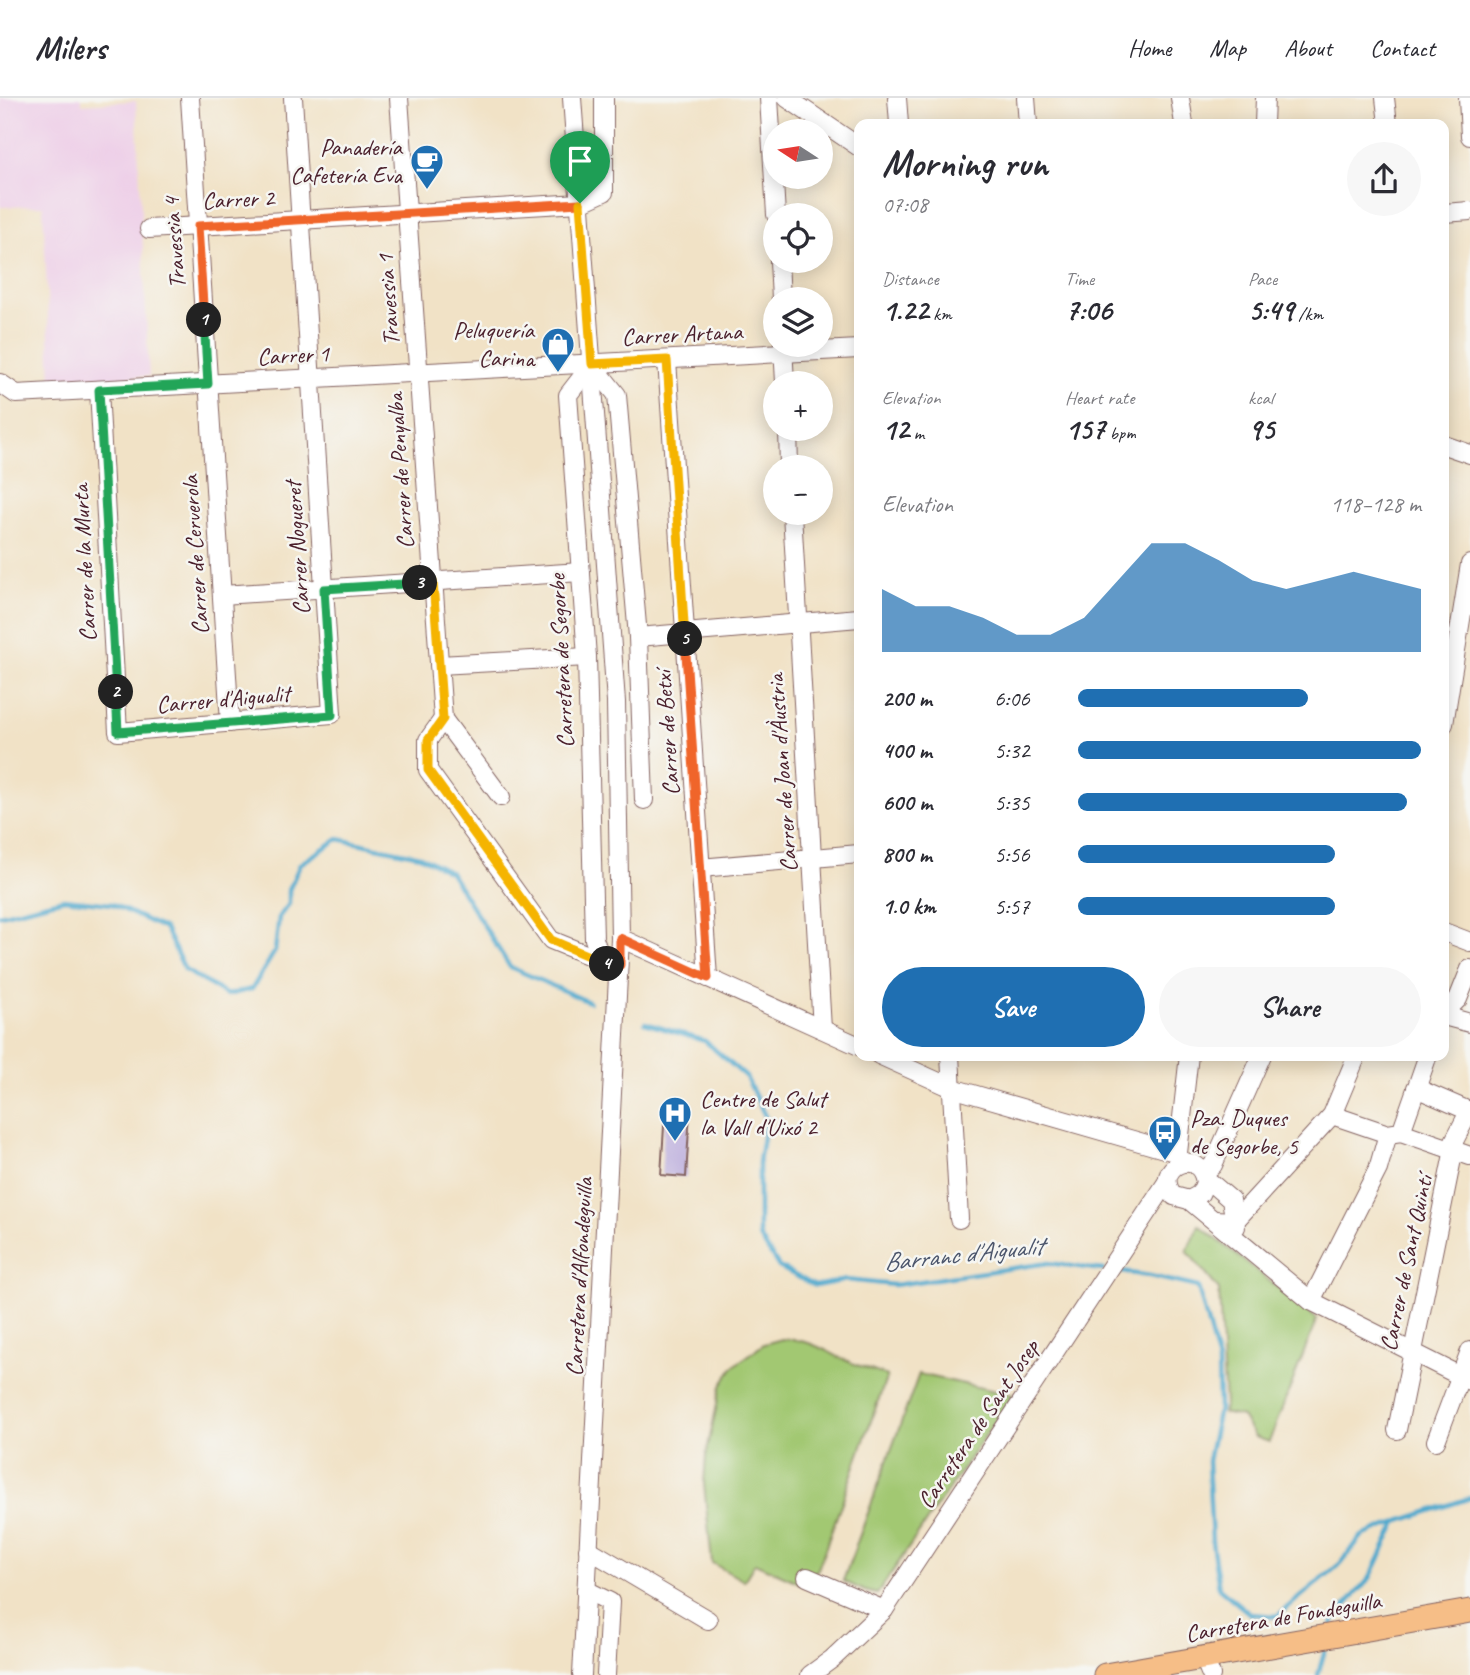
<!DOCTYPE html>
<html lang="en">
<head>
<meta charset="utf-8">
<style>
  :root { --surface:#fff; --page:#f7f7f7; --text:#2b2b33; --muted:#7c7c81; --line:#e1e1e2; --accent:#1f6fb2 }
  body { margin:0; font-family:Caveat,sans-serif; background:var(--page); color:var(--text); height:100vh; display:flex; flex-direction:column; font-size:26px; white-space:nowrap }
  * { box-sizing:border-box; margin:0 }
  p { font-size:23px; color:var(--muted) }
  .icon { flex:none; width:38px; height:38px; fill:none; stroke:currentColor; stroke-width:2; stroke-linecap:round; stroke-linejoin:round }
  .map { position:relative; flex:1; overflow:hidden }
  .panel { position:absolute; left:854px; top:21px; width:595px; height:942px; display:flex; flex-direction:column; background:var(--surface); border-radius:14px; box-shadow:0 4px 18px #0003 }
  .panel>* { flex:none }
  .needle { width:46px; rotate:282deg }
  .controls { position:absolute; left:763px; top:21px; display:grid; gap:14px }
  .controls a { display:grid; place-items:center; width:70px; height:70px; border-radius:50%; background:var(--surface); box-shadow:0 4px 18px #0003; font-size:35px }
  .pin { position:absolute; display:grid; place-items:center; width:60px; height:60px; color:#fff; margin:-72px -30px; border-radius:50% 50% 50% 0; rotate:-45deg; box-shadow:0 0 7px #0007 }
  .pin .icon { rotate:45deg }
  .km { position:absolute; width:35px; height:35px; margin:-18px; border-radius:50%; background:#222; color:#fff; font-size:19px; line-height:35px; text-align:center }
  .round { display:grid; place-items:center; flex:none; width:74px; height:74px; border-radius:37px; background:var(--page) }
  .headline { display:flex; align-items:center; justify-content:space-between; height:119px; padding:0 28px }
  h1 { font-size:38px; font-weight:600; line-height:52px }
  .stats { display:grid; grid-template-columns:repeat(3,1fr); gap:10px; height:119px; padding:7px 28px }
  .stats div { display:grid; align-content:center }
  .stats b { font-size:30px; font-weight:600 }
  .stats small { font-size:19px; font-weight:400 }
  .stats p { font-size:19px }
  .chart { height:196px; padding:14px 28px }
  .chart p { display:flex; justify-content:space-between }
  .chart svg { width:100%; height:126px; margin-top:7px; fill:var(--accent); opacity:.7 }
  .action { display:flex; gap:14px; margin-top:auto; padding:14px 28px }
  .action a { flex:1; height:80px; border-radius:42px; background:var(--accent); color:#fff; font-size:28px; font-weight:600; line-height:80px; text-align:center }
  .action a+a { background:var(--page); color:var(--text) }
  ul { padding:0 28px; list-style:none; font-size:23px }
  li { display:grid; grid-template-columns:112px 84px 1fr; align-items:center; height:52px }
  li i { height:18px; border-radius:9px; background:var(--accent) }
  header { display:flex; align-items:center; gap:42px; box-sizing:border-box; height:98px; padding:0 35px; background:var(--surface); border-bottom:2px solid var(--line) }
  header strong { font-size:33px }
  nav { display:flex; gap:38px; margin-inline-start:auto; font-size:24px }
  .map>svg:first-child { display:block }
  .built { fill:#eed0e8 }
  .green { fill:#a2c872; stroke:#76744e; stroke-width:2 }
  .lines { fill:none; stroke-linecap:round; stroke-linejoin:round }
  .stream { stroke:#50a9cd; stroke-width:4.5 }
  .building { fill:#b9aadc }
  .minor-casing { stroke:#846361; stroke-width:20 }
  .major-casing { stroke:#846361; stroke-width:25 }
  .minor { stroke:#fff; stroke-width:18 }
  .major { stroke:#f6be87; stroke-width:23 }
  .split-1-casing { stroke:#fff; stroke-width:14 }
  .split-2-casing { stroke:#fff; stroke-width:14 }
  .split-3-casing { stroke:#fff; stroke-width:14 }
  .split-4-casing { stroke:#fff; stroke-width:14 }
  .split-5-casing { stroke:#fff; stroke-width:14 }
  .split-6-casing { stroke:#fff; stroke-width:14 }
  .split-1 { stroke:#f0652b; stroke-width:9 }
  .split-2 { stroke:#22a559; stroke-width:9 }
  .split-3 { stroke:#22a559; stroke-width:9 }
  .split-4 { stroke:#f5b400; stroke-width:9 }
  .split-5 { stroke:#f0652b; stroke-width:9 }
  .split-6 { stroke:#f5b400; stroke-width:9 }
  .labels { text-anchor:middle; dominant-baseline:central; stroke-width:5; stroke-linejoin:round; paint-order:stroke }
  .poi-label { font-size:24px; fill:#4a1f2b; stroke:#f6f6f2; text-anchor:end }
  .street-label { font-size:24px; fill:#4a1f2b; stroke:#f6f6f2 }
  .water-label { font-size:26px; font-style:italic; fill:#4c566c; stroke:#f6f6f2 }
</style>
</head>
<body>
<header>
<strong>Milers</strong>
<nav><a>Home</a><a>Map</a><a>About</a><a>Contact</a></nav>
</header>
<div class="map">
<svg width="1470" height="1577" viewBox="0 0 1470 1577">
  <rect width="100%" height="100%" fill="#f6f6f2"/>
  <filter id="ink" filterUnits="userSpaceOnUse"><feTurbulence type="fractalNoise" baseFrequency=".0143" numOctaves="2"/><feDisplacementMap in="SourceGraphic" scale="14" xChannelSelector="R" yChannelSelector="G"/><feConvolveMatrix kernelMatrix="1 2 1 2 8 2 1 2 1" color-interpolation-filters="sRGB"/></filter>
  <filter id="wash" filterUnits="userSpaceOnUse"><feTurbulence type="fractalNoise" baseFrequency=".00686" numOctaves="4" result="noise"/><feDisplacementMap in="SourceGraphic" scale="28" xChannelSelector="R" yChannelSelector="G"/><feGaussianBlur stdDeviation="1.57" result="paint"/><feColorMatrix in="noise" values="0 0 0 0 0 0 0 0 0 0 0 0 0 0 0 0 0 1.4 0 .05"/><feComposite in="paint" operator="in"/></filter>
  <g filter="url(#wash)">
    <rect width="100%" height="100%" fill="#f1e2c6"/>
    <!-- built -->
    <polygon class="built" points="0,0 82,0 82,6 136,3 149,278 51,284 43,108 0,109"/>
    <!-- green -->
    <g class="green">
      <polygon points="1199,1127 1317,1221 1269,1344 1255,1339 1242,1319 1222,1315 1225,1306 1219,1192 1187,1153"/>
      <path d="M782 1241C809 1241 822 1251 845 1262 858 1268 873 1273 887 1278L818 1471 802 1486 755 1465 744 1483 712 1465 704 1386 706 1358 721 1288 734 1268 764 1246Z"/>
      <polygon points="919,1276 1013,1297 877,1496 865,1493 843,1483"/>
    </g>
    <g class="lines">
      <!-- stream -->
      <g class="stream">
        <polyline points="0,817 64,801 112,806 165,831 185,872 227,897 252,891 275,853 279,819 289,806 289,792 300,766 338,741 420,758 450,774 510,869 589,904"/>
        <polyline points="645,925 705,943 746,979 766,1020 759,1064 759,1138 779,1169 815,1188 846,1182 894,1187 1048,1165 1103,1172"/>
        <polyline points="1115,1173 1150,1178 1198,1189 1218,1264 1219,1310 1208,1363 1212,1444 1219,1490 1250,1516 1277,1518 1341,1465 1362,1438 1397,1424"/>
        <polyline points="1331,1529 1334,1521 1370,1480 1397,1424 1470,1400"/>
        <polyline points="1318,1577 1327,1544"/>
      </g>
    </g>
    <g id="blocks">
      <!-- building -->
      <polygon class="building" points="665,1012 690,1013 686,1079 661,1077"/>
    </g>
  </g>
  <g filter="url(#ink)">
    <use href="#blocks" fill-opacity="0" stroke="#846361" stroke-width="2"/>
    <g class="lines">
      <defs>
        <g id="minor">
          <polyline points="190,0 230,625"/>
          <polyline points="399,0 443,621 501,699"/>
          <polyline points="572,0 616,604 620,840 582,1577"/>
          <polyline points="769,0 776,117"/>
          <polyline points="787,0 859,49"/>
          <polyline points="897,0 899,26"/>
          <polyline points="1026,0 1028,26"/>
          <polyline points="1180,0 1184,26"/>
          <polyline points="1385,0 1388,26"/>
          <polyline points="1468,0 1470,38"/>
          <polyline points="1264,26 1265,0"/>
          <polyline points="1444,115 1470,113"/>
          <polyline points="149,131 580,105 604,94 604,0"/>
          <polyline points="779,163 781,201"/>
          <polyline points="783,247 785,285"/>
          <polyline points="667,262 708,880"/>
          <polyline points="592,266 568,297 587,559 594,841 603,865"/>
          <polyline points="592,266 617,297 638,539 644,702"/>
          <polyline points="0,285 16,296 859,251"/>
          <polyline points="99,292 118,634 332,616 293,0"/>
          <polyline points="788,331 789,369"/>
          <polyline points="1444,347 1470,356"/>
          <polyline points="792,415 822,931"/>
          <polyline points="222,497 581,474"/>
          <polyline points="638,539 859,520"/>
          <polyline points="439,567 587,559"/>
          <polyline points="443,621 428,642 428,672 551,842 610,866"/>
          <polyline points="1444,626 1470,466"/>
          <polyline points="700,770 859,756"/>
          <polyline points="1444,834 1470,844"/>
          <polyline points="620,840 859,948"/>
          <polyline points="1444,915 1458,901 1470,871"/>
          <polyline points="1444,918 1470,925"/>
          <polyline points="879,957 952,990 1178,1055"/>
          <polyline points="950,957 959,1121"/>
          <polyline points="1416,990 1469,1013"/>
          <polyline points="1332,1017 1388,1036 1401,1034 1470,1058"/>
          <polyline points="1401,1034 1428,957"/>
          <polyline points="1180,1065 1178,1055 1189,957"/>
          <polyline points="1203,1076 1213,1067 1262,957"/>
          <polyline points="1204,1079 1231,1102 1236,1129"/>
          <path d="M1189 1102 1200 1096 1205 1085C1201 1047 1150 1069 1174 1098L1189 1102 1311 1203 1470 1283"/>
          <polyline points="1214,1122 1235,1123 1332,1017 1357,957"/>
          <polyline points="1311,1203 1378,1071 1388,1036"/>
          <polyline points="1397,1332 1454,1051 1454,1043 1470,1012"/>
          <polyline points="1436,1343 1470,1253"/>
          <polyline points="588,1451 708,1522"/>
          <polyline points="807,1479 884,1512"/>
          <polyline points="586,1492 610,1504 606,1577"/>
          <polyline points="1204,1560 1211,1577"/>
          <polyline points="810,1577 832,1561 884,1512 1167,1084"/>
        </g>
        <polyline id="major" points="1105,1577 1470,1513"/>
      </defs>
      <!-- minor casing -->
      <use href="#minor" class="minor-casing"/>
      <!-- major casing -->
      <use href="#major" class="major-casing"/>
      <!-- minor -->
      <use href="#minor" class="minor"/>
      <!-- major -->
      <use href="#major" class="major"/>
    </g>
  </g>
  <g class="lines" filter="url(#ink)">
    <defs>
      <polyline id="split-1" points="204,222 198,128 580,105"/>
      <polyline id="split-2" points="116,594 99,292 208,286 204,222"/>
      <polyline id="split-3" points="116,594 118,634 332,617 324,491 420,485"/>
      <polyline id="split-4" points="420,485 433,484 443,621 428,642 428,672 551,842 607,866"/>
      <polyline id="split-5" points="607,866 620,867 620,840 708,880 685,541"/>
      <polyline id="split-6" points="580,105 592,266 667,262 685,541"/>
    </defs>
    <!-- split-1 casing -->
    <use href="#split-1" class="split-1-casing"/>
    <!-- split-2 casing -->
    <use href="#split-2" class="split-2-casing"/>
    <!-- split-3 casing -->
    <use href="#split-3" class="split-3-casing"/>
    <!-- split-4 casing -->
    <use href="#split-4" class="split-4-casing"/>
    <!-- split-5 casing -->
    <use href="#split-5" class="split-5-casing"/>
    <!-- split-6 casing -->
    <use href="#split-6" class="split-6-casing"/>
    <!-- split-1 -->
    <use href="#split-1" class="split-1"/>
    <!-- split-2 -->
    <use href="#split-2" class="split-2"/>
    <!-- split-3 -->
    <use href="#split-3" class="split-3"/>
    <!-- split-4 -->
    <use href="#split-4" class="split-4"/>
    <!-- split-5 -->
    <use href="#split-5" class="split-5"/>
    <!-- split-6 -->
    <use href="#split-6" class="split-6"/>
  </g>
  <!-- icons -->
  <defs>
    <symbol id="cafe-pin" viewBox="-11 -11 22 30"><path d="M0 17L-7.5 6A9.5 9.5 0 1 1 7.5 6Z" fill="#1f6fb2" stroke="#f6f6f2"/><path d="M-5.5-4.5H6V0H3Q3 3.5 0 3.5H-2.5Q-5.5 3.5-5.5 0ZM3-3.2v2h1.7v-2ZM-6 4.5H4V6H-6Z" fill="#fff"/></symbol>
    <symbol id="shop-pin" viewBox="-11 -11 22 30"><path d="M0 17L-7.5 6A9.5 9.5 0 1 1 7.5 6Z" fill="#1f6fb2" stroke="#f6f6f2"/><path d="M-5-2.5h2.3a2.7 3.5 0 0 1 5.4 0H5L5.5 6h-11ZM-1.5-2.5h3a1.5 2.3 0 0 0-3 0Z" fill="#fff"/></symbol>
    <symbol id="hospital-pin" viewBox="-11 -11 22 30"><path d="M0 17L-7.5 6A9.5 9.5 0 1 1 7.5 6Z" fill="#1f6fb2" stroke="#f6f6f2"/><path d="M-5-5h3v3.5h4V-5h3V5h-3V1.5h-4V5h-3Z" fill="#fff"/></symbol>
    <symbol id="bus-pin" viewBox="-11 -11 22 30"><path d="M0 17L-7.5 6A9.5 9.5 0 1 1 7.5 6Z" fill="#1f6fb2" stroke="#f6f6f2"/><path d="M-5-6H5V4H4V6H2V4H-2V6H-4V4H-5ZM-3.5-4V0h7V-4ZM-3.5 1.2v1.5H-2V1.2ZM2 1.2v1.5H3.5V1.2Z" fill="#fff"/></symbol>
  </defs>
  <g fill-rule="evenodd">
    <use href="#cafe-pin" x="408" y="44" width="38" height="52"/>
    <use href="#shop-pin" x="539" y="227" width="38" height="52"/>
    <use href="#hospital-pin" x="656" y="996" width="38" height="52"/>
    <use href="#bus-pin" x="1146" y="1015" width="38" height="52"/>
  </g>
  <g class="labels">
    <!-- poi labels -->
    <g class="poi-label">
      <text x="402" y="49">Panadería<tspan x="402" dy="28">Cafetería Eva</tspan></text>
      <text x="534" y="232">Peluquería<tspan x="534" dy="28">Carina</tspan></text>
      <text x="700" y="1001" text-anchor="start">Centre de Salut<tspan x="700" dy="28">la Vall d'Uixó 2</tspan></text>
      <text x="1190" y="1020" text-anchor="start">Pza. Duques<tspan x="1190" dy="28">de Segorbe, 5</tspan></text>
    </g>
    <!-- street labels -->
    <g class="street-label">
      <text transform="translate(238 101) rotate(-3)">Carrer 2</text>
      <text transform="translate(174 145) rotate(-94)">Travessia 4</text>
      <text transform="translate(388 202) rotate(-94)">Travessia 1</text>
      <text transform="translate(682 236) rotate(-3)">Carrer Artana</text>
      <text transform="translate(293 257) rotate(-3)">Carrer 1</text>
      <text transform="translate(400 373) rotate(-94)">Carrer de Penyalba</text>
      <text transform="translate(297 450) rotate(-94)">Carrer Nogueret</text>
      <text transform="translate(195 457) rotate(-94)">Carrer de Cerverola</text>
      <text transform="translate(84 465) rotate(-93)">Carrer de la Murta</text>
      <text transform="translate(561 563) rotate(-93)">Carretera de Segorbe</text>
      <text transform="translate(223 601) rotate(-5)">Carrer d'Aigualit</text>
      <text transform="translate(667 635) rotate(-94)">Carrer de Betxí</text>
      <text transform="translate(782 675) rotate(-94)">Carrer de Joan d'Àustria</text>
      <text transform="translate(1406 1165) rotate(-78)">Carrer de Sant Quintí</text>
      <text transform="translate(579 1179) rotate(-87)">Carretera d'Alfondeguilla</text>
      <text transform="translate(978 1326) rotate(-56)">Carretera de Sant Josep</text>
      <text transform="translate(1283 1519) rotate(-10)">Carretera de Fondeguilla</text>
    </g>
    <!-- water labels -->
    <g class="water-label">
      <text transform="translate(963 1156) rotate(-6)">Barranc d'Aigualit</text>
    </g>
  </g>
</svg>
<div class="controls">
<a><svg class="needle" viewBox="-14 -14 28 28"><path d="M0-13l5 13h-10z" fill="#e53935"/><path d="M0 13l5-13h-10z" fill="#7c7c81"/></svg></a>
<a><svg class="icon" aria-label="locate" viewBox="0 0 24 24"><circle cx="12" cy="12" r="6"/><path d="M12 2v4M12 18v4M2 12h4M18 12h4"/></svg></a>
<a><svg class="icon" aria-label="layers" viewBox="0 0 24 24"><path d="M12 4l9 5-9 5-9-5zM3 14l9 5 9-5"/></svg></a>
<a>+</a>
<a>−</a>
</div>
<div class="pin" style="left:580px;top:105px;background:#1e9e55"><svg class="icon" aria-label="arrive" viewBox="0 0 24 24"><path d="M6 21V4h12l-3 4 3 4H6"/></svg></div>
<b class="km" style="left:204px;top:222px">1</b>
<b class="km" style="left:116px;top:594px">2</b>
<b class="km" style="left:420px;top:485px">3</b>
<b class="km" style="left:607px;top:866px">4</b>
<b class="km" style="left:685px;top:541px">5</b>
<section class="panel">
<div class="headline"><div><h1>Morning run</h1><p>07:08</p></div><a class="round"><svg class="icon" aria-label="share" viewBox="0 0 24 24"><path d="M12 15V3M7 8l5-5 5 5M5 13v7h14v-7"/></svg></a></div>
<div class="stats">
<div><p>Distance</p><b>1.22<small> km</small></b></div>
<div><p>Time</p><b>7:06</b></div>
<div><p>Pace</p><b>5:49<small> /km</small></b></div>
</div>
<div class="stats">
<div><p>Elevation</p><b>12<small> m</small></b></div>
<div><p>Heart rate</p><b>157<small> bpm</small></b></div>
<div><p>kcal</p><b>95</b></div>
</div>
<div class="chart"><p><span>Elevation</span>118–128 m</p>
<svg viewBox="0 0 160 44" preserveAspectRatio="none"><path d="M0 44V22L10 28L20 28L30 32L40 38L50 38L60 32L70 19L80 6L90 6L100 12L110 19L120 22L130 19L140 16L150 19L160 22V44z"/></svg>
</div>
<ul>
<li><b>200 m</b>6:06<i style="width:67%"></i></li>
<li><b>400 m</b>5:32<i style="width:100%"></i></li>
<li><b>600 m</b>5:35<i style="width:96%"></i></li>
<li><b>800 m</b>5:56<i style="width:75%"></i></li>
<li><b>1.0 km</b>5:57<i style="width:75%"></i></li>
</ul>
<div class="action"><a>Save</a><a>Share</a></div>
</section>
</div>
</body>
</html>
